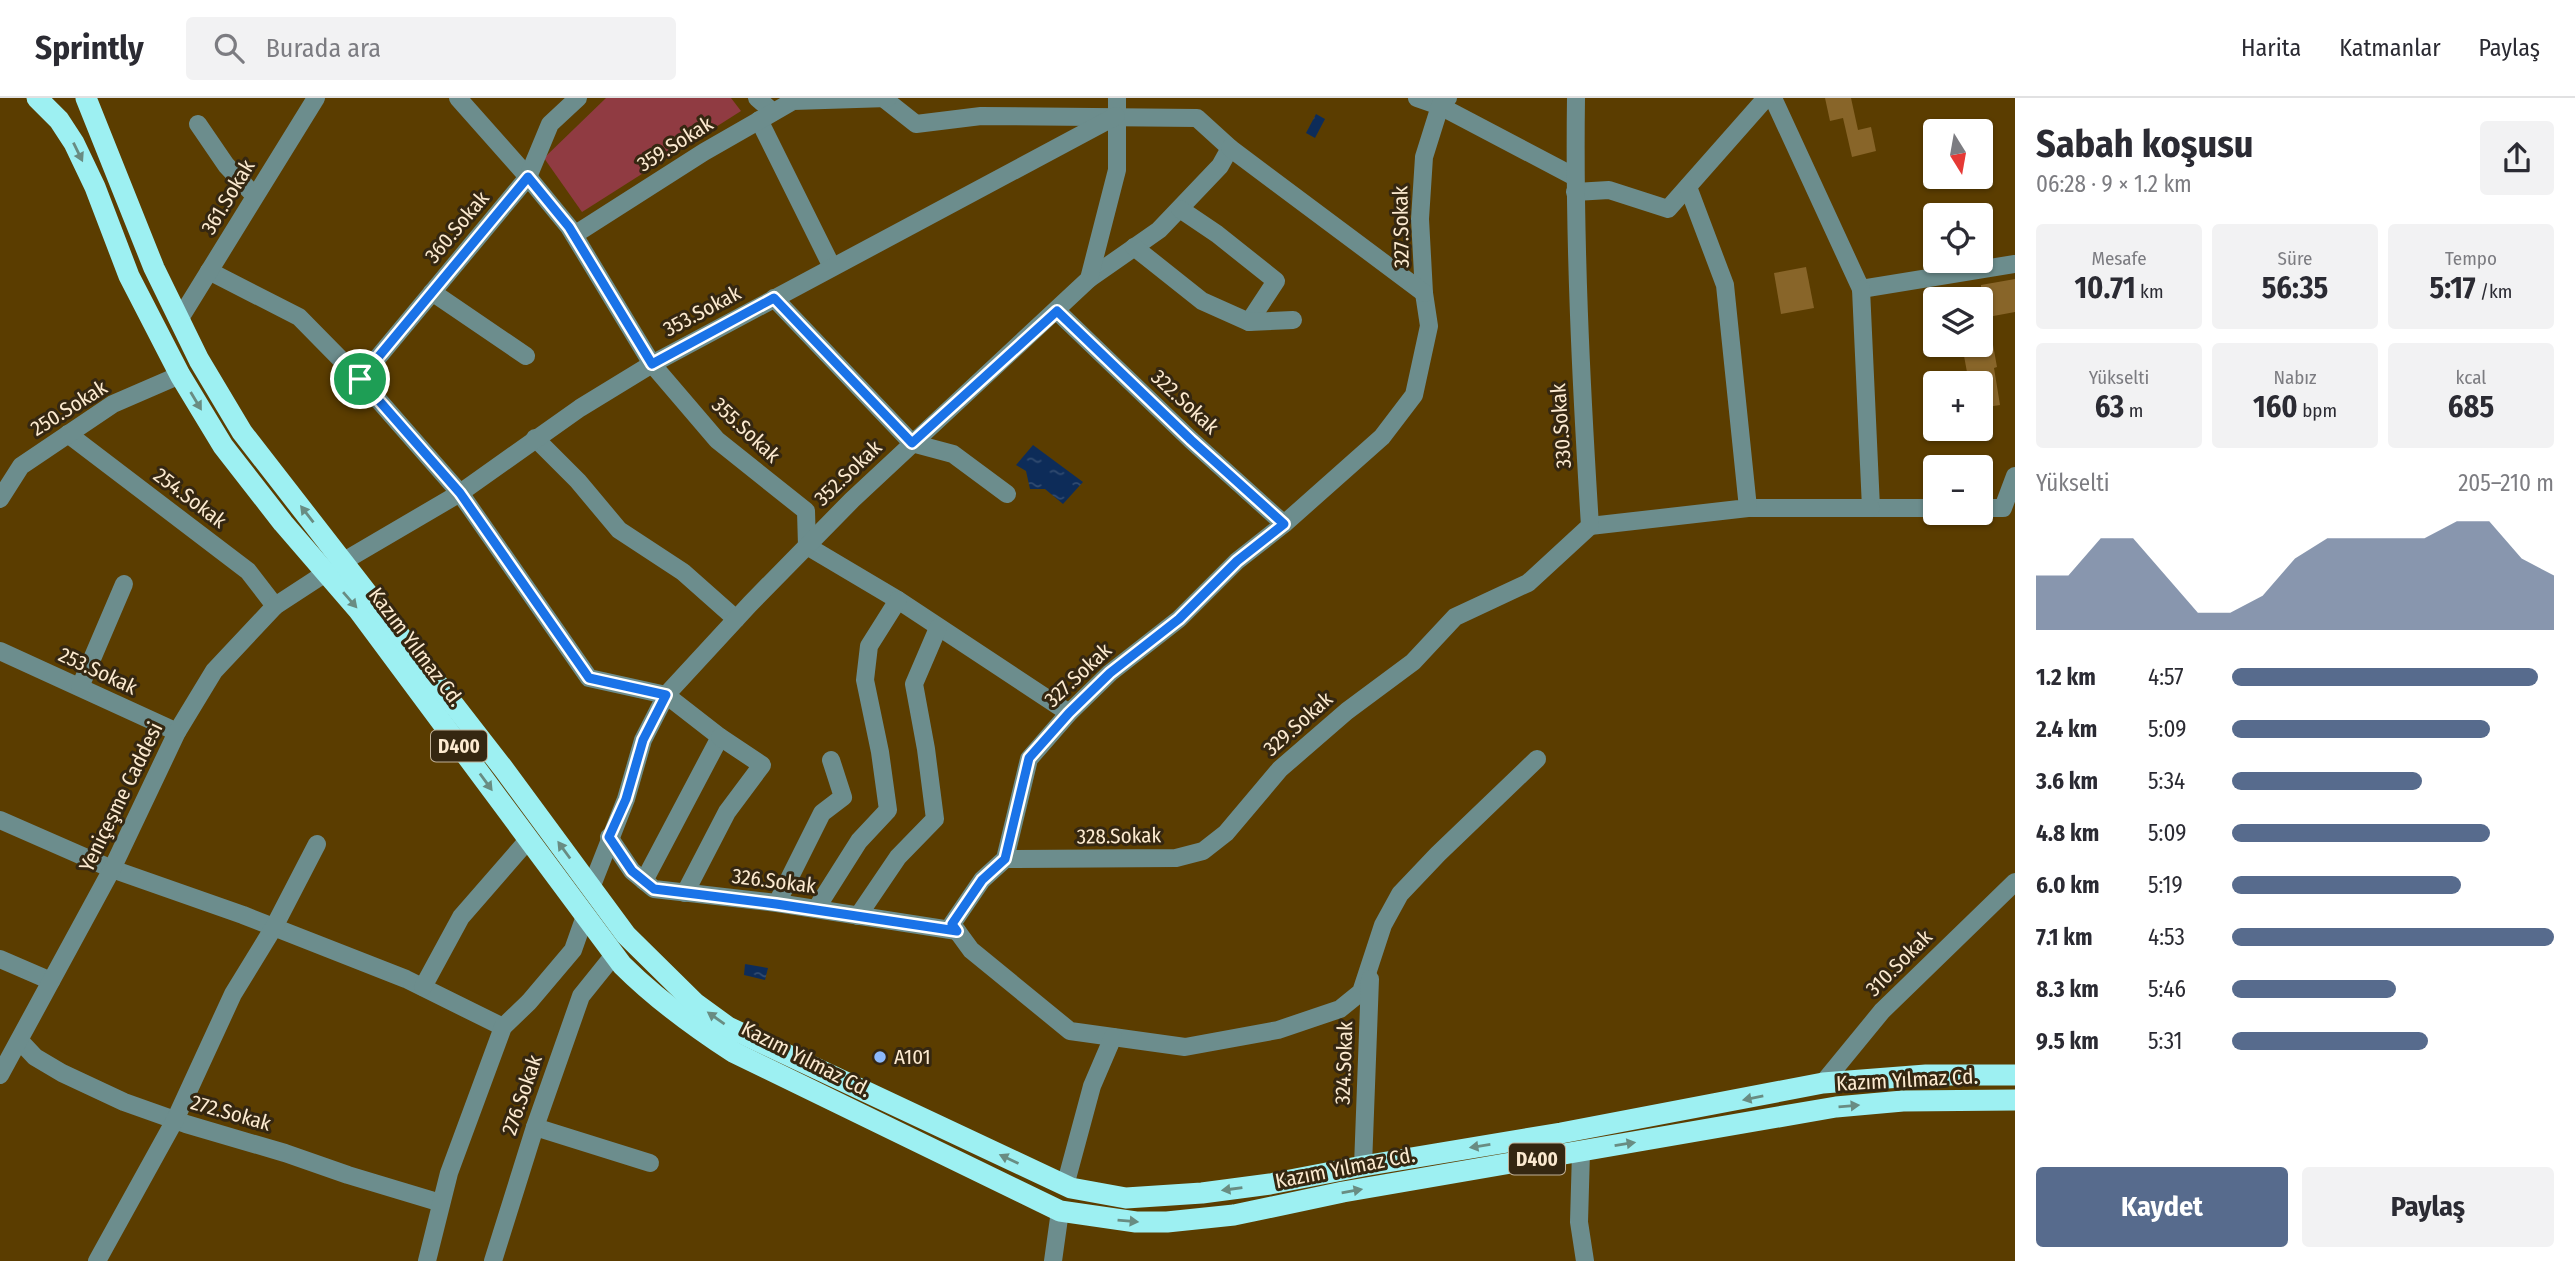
<!DOCTYPE html>
<html lang="tr">
<head>
<meta charset="utf-8">
<style>
  :root { --surface:#fff; --page:#f2f2f3; --text:#2b2b33; --muted:#7c7c81; --line:#e1e1e2; --accent:#576b8d }
  body { margin:0; font-family:"Fira Sans Condensed",sans-serif; background:var(--page); color:var(--text); height:100vh; display:flex; flex-direction:column; font-size:26px; white-space:nowrap }
  * { box-sizing:border-box; margin:0 }
  p { font-size:23px; color:var(--muted) }
  .icon { flex:none; width:38px; height:38px; fill:none; stroke:currentColor; stroke-width:2; stroke-linecap:round; stroke-linejoin:round }
  .map { position:relative; flex:1; overflow:hidden }
  .side { display:flex; flex-direction:column; background:var(--surface); width:560px }
  .side>* { flex:none }
  .needle { width:46px; rotate:169deg }
  .fabs { position:absolute; left:1923px; top:21px; display:grid; gap:14px }
  .fabs a { display:grid; place-items:center; width:70px; height:70px; border-radius:7px; background:var(--surface); box-shadow:0 2px 5px #0004; font-size:35px }
  .pin { position:absolute; display:grid; place-items:center; width:60px; height:60px; color:#fff; margin:-30px; border:4px solid #fff; border-radius:50%; box-shadow:0 2px 7px #0007 }
  .round { display:grid; place-items:center; flex:none; width:74px; height:74px; border-radius:7px; background:var(--page) }
  .summary { display:flex; align-items:center; justify-content:space-between; height:119px; padding:0 21px }
  h1 { font-size:38px; font-weight:700; line-height:52px }
  .figures { display:grid; grid-template-columns:repeat(3,1fr); gap:10px; height:119px; padding:7px 21px }
  .figures div { display:grid; align-content:center; border-radius:7px; background:var(--page); text-align:center }
  .figures b { font-size:30px; font-weight:700 }
  .figures small { font-size:19px; font-weight:400 }
  .figures p { font-size:19px }
  .chart { height:196px; padding:14px 21px }
  .chart p { display:flex; justify-content:space-between }
  .chart svg { width:100%; height:126px; margin-top:7px; fill:var(--accent); opacity:.7 }
  .action { display:flex; gap:14px; margin-top:auto; padding:14px 21px }
  .action a { flex:1; height:80px; border-radius:7px; background:var(--accent); color:#fff; font-size:28px; font-weight:700; line-height:80px; text-align:center }
  .action a+a { background:var(--page); color:var(--text) }
  ul { padding:0 21px; list-style:none; font-size:23px }
  li { display:grid; grid-template-columns:112px 84px 1fr; align-items:center; height:52px }
  li i { height:18px; border-radius:9px; background:var(--accent) }
  header { display:flex; align-items:center; gap:42px; box-sizing:border-box; height:98px; padding:0 35px; background:var(--surface); border-bottom:2px solid var(--line) }
  header strong { font-size:33px }
  nav { display:flex; gap:38px; margin-inline-start:auto; font-size:24px }
  .search { width:490px; height:63px; background:var(--page); display:flex; align-items:center; gap:18px; box-sizing:border-box; padding:0 24px; border-radius:7px; color:var(--muted); font-size:26px }
  main { display:flex; flex:1; min-height:0 }
  .map>svg:first-child { display:block }
  .park { fill:#903b42 }
  .water { fill:url(#water-ripples) }
  .building { fill:#886529 }
  .lines { fill:none; stroke-linecap:round; stroke-linejoin:round }
  .minor { stroke:#6c8d8d; stroke-width:18 }
  .highway { stroke:#9df0f2; stroke-width:21 }
  .oneway { fill:#698c82 }
  .route-casing { stroke:#fff; stroke-width:14 }
  .route { stroke:#1a73e8; stroke-width:9 }
  .poi-dot { fill:#8cb9fc; stroke:#352711; stroke-width:2.5 }
  .labels { text-anchor:middle; dominant-baseline:central; stroke-width:6; stroke-linejoin:round; paint-order:stroke }
  .shield { fill:#352711; stroke:#c0b097; stroke-width:2 }
  .shield-label { font-size:19px; font-weight:bold; fill:#fcead0 }
  .street-label { font-size:21px; fill:#fcead0; stroke:#352711 }
  .poi-label { font-size:21px; fill:#fcead0; stroke:#352711; text-anchor:start }
</style>
</head>
<body>
<header>
<strong>Sprintly</strong>
<div class="search"><svg class="icon" aria-label="search" viewBox="0 0 24 24"><circle cx="10" cy="10" r="6"/><path d="M15 15l6 6"/></svg>Burada ara</div>
<nav><a>Harita</a><a>Katmanlar</a><a>Paylaş</a></nav>
</header>
<main>
<div class="map">
<svg width="2015" height="1163" viewBox="0 0 2015 1163">
  <defs>
    <pattern id="water-ripples" width="26" height="14" patternUnits="userSpaceOnUse" patternTransform="scale(1.75)"><rect width="26" height="14" fill="#0d2c59"/><path d="M2 4q2-2 4 0t4 0M15 11q2-2 4 0t4 0" fill="none" stroke="#314b70"/></pattern>
  </defs>
  <rect width="100%" height="100%" fill="#5b3d00"/>
  <!-- park -->
  <polygon class="park" points="606,0 731,0 741,13 582,114 544,60"/>
  <!-- water -->
  <g class="water">
    <polygon points="1316,16 1325,21 1315,40 1306,35"/>
    <polygon points="1033,347 1083,384 1063,406 1045,391 1030,391 1026,373 1016,367"/>
    <polygon points="745,866 768,870 765,882 744,877"/>
  </g>
  <!-- building -->
  <g class="building">
    <polygon points="1825,0 1851,0 1858,32 1871,29 1876,53 1852,59 1843,20 1830,23"/>
    <polygon points="1806,169 1814,210 1781,216 1774,175"/>
    <polygon points="2015,181 2015,214 1988,219 1997,269 1994,270 2000,307 1981,310 1981,285 1969,285 1962,247 1981,247 1981,187"/>
  </g>
  <g class="lines">
    <!-- minor -->
    <g class="minor">
      <polyline points="458,0 528,79 569,129 652,266 717,342 806,413 807,448 898,502 1069,615"/>
      <polyline points="757,0 773,14"/>
      <polyline points="883,0 916,26 981,18 1197,20 1230,50 1220,68 1159,132 1089,181"/>
      <polyline points="1417,0 1440,8 1575,79"/>
      <polyline points="1448,0 1440,8 1424,59 1420,121 1424,195 1429,228 1414,297 1382,339 1284,426 1237,463 1179,521 1110,575 1069,615 1029,661 1005,761 982,782 952,826 971,852 1070,933 1185,949 1278,932 1340,911 1361,894 1383,827 1400,796 1438,756 1537,661"/>
      <polyline points="1773,0 1861,191 2015,166"/>
      <polyline points="759,22 832,169"/>
      <polyline points="198,26 226,67 254,97"/>
      <polyline points="1230,50 1424,195"/>
      <polyline points="1575,94 1609,92 1668,111 1766,0"/>
      <polyline points="1180,111 1217,136 1276,183 1249,224"/>
      <polyline points="574,137 704,54 793,3 888,0"/>
      <polyline points="1134,149 1202,203 1249,224 1293,222"/>
      <polyline points="209,173 299,219 360,281 460,395 589,580 666,597 720,639 644,783"/>
      <polyline points="1861,191 1871,410 1936,410"/>
      <polyline points="432,194 526,258"/>
      <polyline points="774,200 912,345 953,356 1007,396"/>
      <polyline points="1057,213 1191,342 1284,426"/>
      <polyline points="179,222 316,0"/>
      <polyline points="360,281 528,79 550,26 578,0"/>
      <polyline points="68,336 248,473 275,508"/>
      <polyline points="535,340 578,383 619,432 683,474 736,521"/>
      <polyline points="0,401 21,368 113,306 180,277"/>
      <polyline points="1748,410 1871,410"/>
      <polyline points="1981,410 2003,410 2015,378"/>
      <polyline points="1590,428 1748,410 1725,187 1688,89"/>
      <polyline points="0,553 177,634"/>
      <polyline points="80,589 124,486"/>
      <polyline points="0,722 112,771 243,817 406,881 503,929"/>
      <polyline points="609,739 632,773 654,791 777,805 957,833"/>
      <path d="M1005 761 1176 760 1203 753 1226 735 1280 671 1347 613 1413 564 1455 519 1528 485 1590 428C1581 285 1574 143 1576 0"/>
      <polyline points="591,790 626,701 643,642 666,597 750,506 852,402 1089,181 1117,72 1117,0"/>
      <polyline points="685,795 727,714 762,667 720,639"/>
      <polyline points="777,805 822,715 843,699 831,662"/>
      <polyline points="816,811 859,743 888,712 880,654 865,582 869,548 898,502"/>
      <polyline points="858,818 898,759 935,721 926,651 914,586 938,530"/>
      <polyline points="0,861 51,883"/>
      <polyline points="423,889 461,819 528,742"/>
      <polyline points="20,943 35,959 62,975 124,1004 186,1026 285,1055 348,1077 441,1105"/>
      <polyline points="0,977 112,771 177,634 214,573 275,508 344,463 460,395 580,310 652,266 1116,18"/>
      <polyline points="1823,985 1882,913 2015,784"/>
      <polyline points="535,1029 650,1065"/>
      <polyline points="1581,1054 1579,1124 1585,1163"/>
      <polyline points="1363,1068 1370,881"/>
      <polyline points="1065,1088 1092,988 1113,939"/>
      <polyline points="97,1163 175,1022 233,896 274,829 317,746"/>
      <polyline points="427,1163 449,1075 503,929 529,904 573,852 585,818"/>
      <polyline points="493,1163 535,1029 581,898 614,857"/>
      <polyline points="1053,1163 1060,1113"/>
    </g>
    <!-- highway -->
    <g class="highway">
      <path d="M37 0 59 22 74 45 95 89 129 178 180 277 223 348 283 425 359 513 622 867C656 901 693 928 733 954L1060 1113 1136 1124H1167L1234 1117 1343 1094 1836 1009 1903 1003 2015 1002"/>
      <polyline points="86,0 154,170 199,262 242,334 503,670 626,837 695,905 728,929 1071,1090 1126,1100 1202,1095 1270,1086 1363,1068 1561,1035 1823,985 1926,977 2015,977"/>
    </g>
  </g>
  <!-- one-way arrows -->
  <defs><path id="oneway-solid" d="M-6-.8H1V-3.2L6.5 0L1 3.2V.8H-6Z" transform="scale(1.75)"/></defs>
  <g class="oneway">
    <use href="#oneway-solid" transform="translate(78 54) rotate(64)"/>
    <use href="#oneway-solid" transform="translate(196 303) rotate(59)"/>
    <use href="#oneway-solid" transform="translate(307 416) rotate(-128)"/>
    <use href="#oneway-solid" transform="translate(350 502) rotate(49)"/>
    <use href="#oneway-solid" transform="translate(486 684) rotate(54)"/>
    <use href="#oneway-solid" transform="translate(564 752) rotate(-126)"/>
    <use href="#oneway-solid" transform="translate(716 920) rotate(-145)"/>
    <use href="#oneway-solid" transform="translate(1753 1000) rotate(169)"/>
    <use href="#oneway-solid" transform="translate(1849 1008) rotate(-5)"/>
    <use href="#oneway-solid" transform="translate(1625 1046) rotate(-9)"/>
    <use href="#oneway-solid" transform="translate(1480 1048) rotate(171)"/>
    <use href="#oneway-solid" transform="translate(1009 1061) rotate(-155)"/>
    <use href="#oneway-solid" transform="translate(1232 1091) rotate(172)"/>
    <use href="#oneway-solid" transform="translate(1352 1093) rotate(-10)"/>
    <use href="#oneway-solid" transform="translate(1128 1123) rotate(5)"/>
  </g>
  <g class="lines">
    <defs>
      <polygon id="route" points="528,79 569,129 652,266 774,200 912,345 1057,213 1191,342 1284,426 1237,463 1179,521 1110,575 1069,615 1029,660 1005,761 982,782 952,826 957,833 776,806 654,791 632,773 609,739 626,701 643,642 666,597 589,580 460,395 360,281"/>
    </defs>
    <!-- route casing -->
    <use href="#route" class="route-casing"/>
    <!-- route -->
    <use href="#route" class="route"/>
  </g>
  <!-- markers -->
  <circle class="poi-dot" cx="880" cy="959" r="7"/>
  <g class="labels">
    <!-- shield labels -->
    <g class="shield">
      <rect x="431" y="632.5" width="56" height="31" rx="5"/>
      <rect x="1509" y="1045.5" width="56" height="31" rx="5"/>
    </g>
    <g class="shield-label">
      <text x="459" y="648">D400</text>
      <text x="1537" y="1061">D400</text>
    </g>
    <!-- street labels -->
    <g class="street-label">
      <text transform="translate(675 46) rotate(-32)">359.Sokak</text>
      <text transform="translate(228 99) rotate(-59)">361.Sokak</text>
      <text transform="translate(457 129) rotate(-50)">360.Sokak</text>
      <text transform="translate(1401 129) rotate(-91)">327.Sokak</text>
      <text transform="translate(702 213) rotate(-28)">353.Sokak</text>
      <text transform="translate(1185 304) rotate(43)">322.Sokak</text>
      <text transform="translate(69 310) rotate(-32)">250.Sokak</text>
      <text transform="translate(1561 328) rotate(-94)">330.Sokak</text>
      <text transform="translate(746 332) rotate(43)">355.Sokak</text>
      <text transform="translate(848 375) rotate(-44)">352.Sokak</text>
      <text transform="translate(190 400) rotate(37)">254.Sokak</text>
      <text transform="translate(416 549) rotate(53)">Kazım Yılmaz Cd.</text>
      <text transform="translate(98 573) rotate(25)">253.Sokak</text>
      <text transform="translate(1078 577) rotate(-43)">327.Sokak</text>
      <text transform="translate(1298 626) rotate(-42)">329.Sokak</text>
      <text transform="translate(121 699) rotate(-64)">Yeniçeşme Caddesi</text>
      <text transform="translate(1119 738) rotate(-1)">328.Sokak</text>
      <text transform="translate(774 783) rotate(7)">326.Sokak</text>
      <text transform="translate(1899 865) rotate(-45)">310.Sokak</text>
      <text transform="translate(806 961) rotate(27)">Kazım Yılmaz Cd.</text>
      <text transform="translate(1344 965) rotate(-88)">324.Sokak</text>
      <text transform="translate(1907 982) rotate(-3)">Kazım Yılmaz Cd.</text>
      <text transform="translate(522 997) rotate(-71)">276.Sokak</text>
      <text transform="translate(231 1015) rotate(16)">272.Sokak</text>
      <text transform="translate(1345 1070) rotate(-11)">Kazım Yılmaz Cd.</text>
    </g>
    <!-- poi labels -->
    <g class="poi-label">
      <text x="894" y="959">A101</text>
    </g>
  </g>
</svg>
<div class="fabs">
<a><svg class="needle" viewBox="-14 -14 28 28"><path d="M0-13l5 13h-10z" fill="#e53935"/><path d="M0 13l5-13h-10z" fill="#7c7c81"/></svg></a>
<a><svg class="icon" aria-label="locate" viewBox="0 0 24 24"><circle cx="12" cy="12" r="6"/><path d="M12 2v4M12 18v4M2 12h4M18 12h4"/></svg></a>
<a><svg class="icon" aria-label="layers" viewBox="0 0 24 24"><path d="M12 4l9 5-9 5-9-5zM3 14l9 5 9-5"/></svg></a>
<a>+</a>
<a>−</a>
</div>
<div class="pin" style="left:360px;top:281px;background:#1e9e55"><svg class="icon" aria-label="arrive" viewBox="0 0 24 24"><path d="M6 21V4h12l-3 4 3 4H6"/></svg></div>
</div>
<section class="side">
<div class="summary"><div><h1>Sabah koşusu</h1><p>06:28 · 9 × 1.2 km</p></div><a class="round"><svg class="icon" aria-label="share" viewBox="0 0 24 24"><path d="M12 15V3M7 8l5-5 5 5M5 13v7h14v-7"/></svg></a></div>
<div class="figures">
<div><p>Mesafe</p><b>10.71<small> km</small></b></div>
<div><p>Süre</p><b>56:35</b></div>
<div><p>Tempo</p><b>5:17<small> /km</small></b></div>
</div>
<div class="figures">
<div><p>Yükselti</p><b>63<small> m</small></b></div>
<div><p>Nabız</p><b>160<small> bpm</small></b></div>
<div><p>kcal</p><b>685</b></div>
</div>
<div class="chart"><p><span>Yükselti</span>205–210 m</p>
<svg viewBox="0 0 160 44" preserveAspectRatio="none"><path d="M0 44V25L10 25L20 12L30 12L40 25L50 38L60 38L70 32L80 19L90 12L100 12L110 12L120 12L130 6L140 6L150 19L160 25V44z"/></svg>
</div>
<ul>
<li><b>1.2 km</b>4:57<i style="width:95%"></i></li>
<li><b>2.4 km</b>5:09<i style="width:80%"></i></li>
<li><b>3.6 km</b>5:34<i style="width:59%"></i></li>
<li><b>4.8 km</b>5:09<i style="width:80%"></i></li>
<li><b>6.0 km</b>5:19<i style="width:71%"></i></li>
<li><b>7.1 km</b>4:53<i style="width:100%"></i></li>
<li><b>8.3 km</b>5:46<i style="width:51%"></i></li>
<li><b>9.5 km</b>5:31<i style="width:61%"></i></li>
</ul>
<div class="action"><a>Kaydet</a><a>Paylaş</a></div>
</section>
</main>
</body>
</html>
